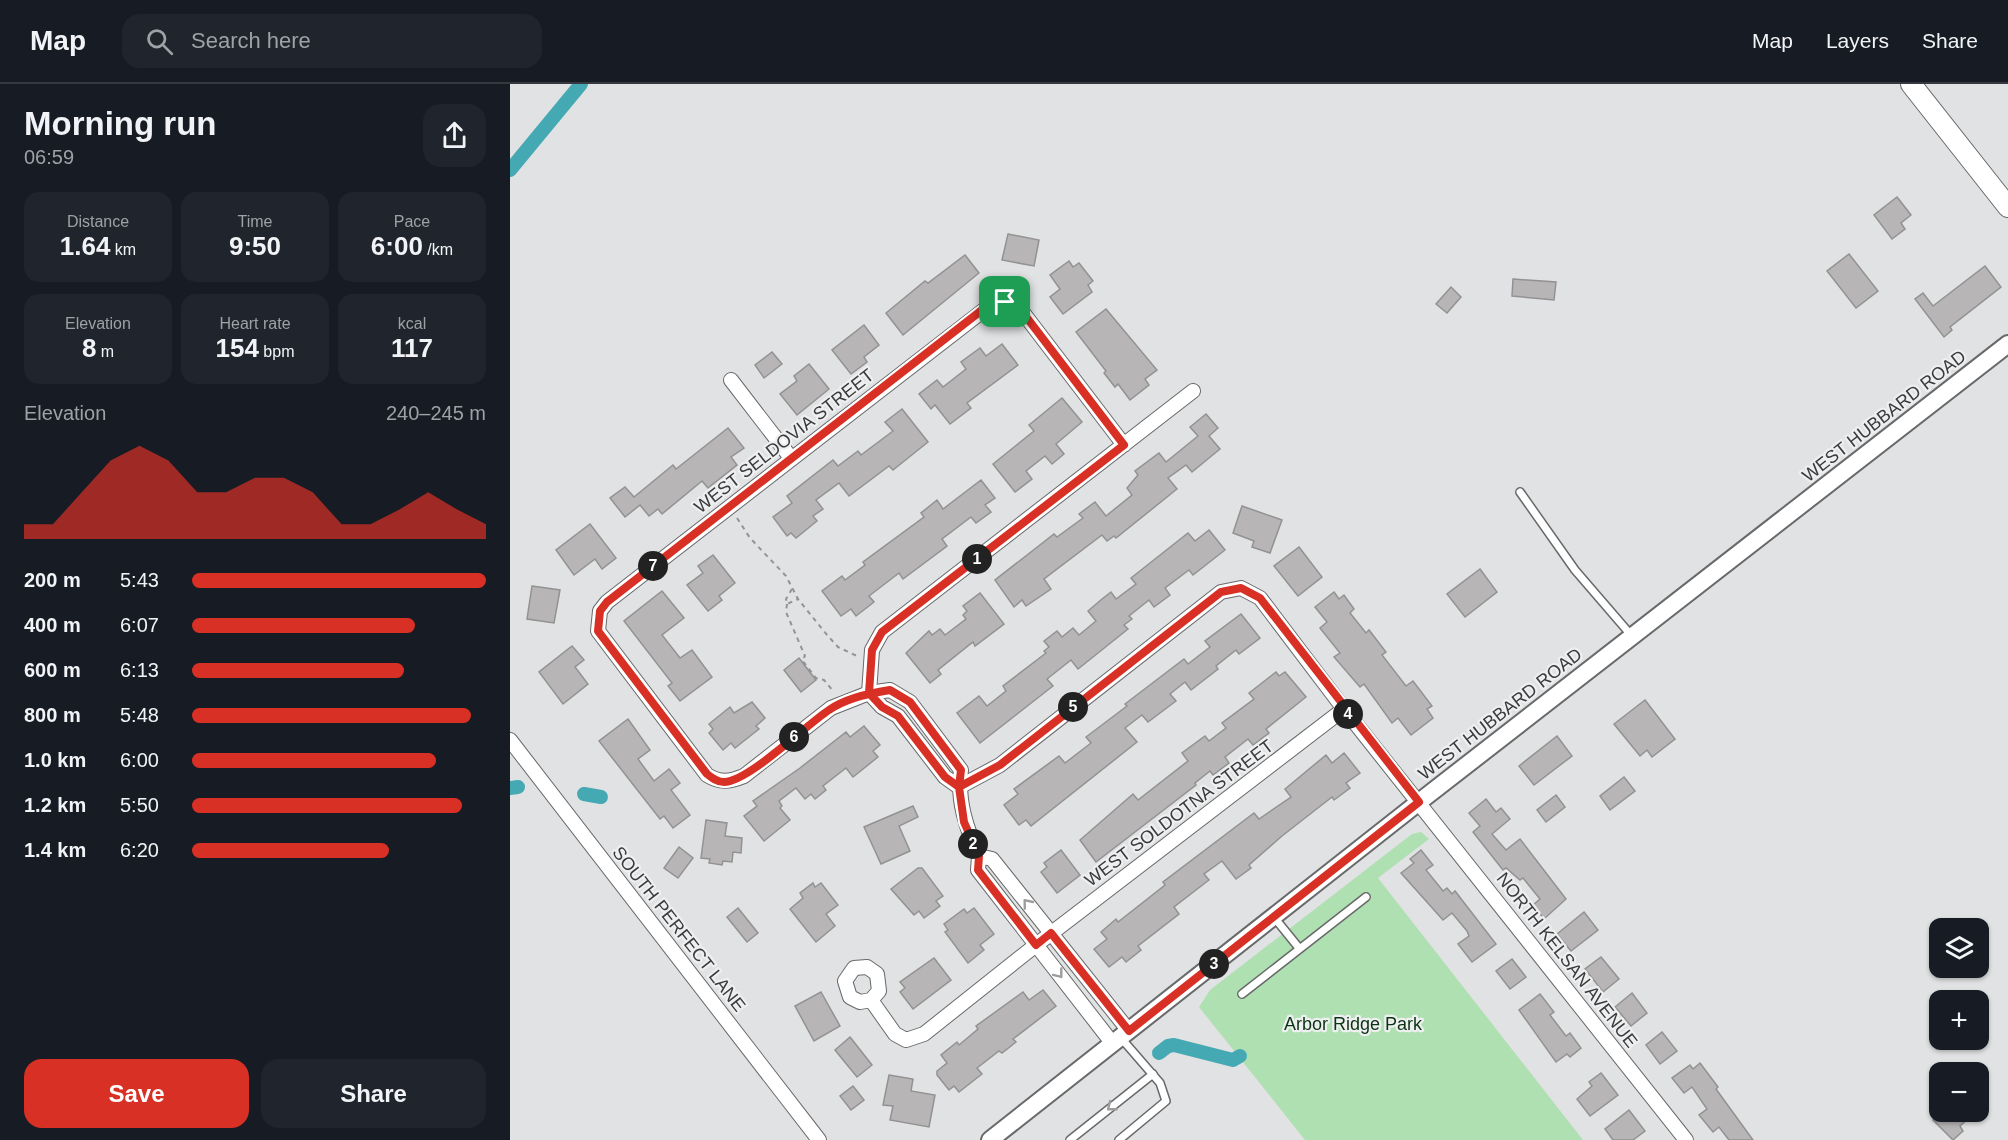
<!DOCTYPE html>
<html lang="en">
<head>
<meta charset="utf-8">
<style>
  :root { --surface:#171b24; --page:#20242c; --text:#f1f3f6; --muted:#9ea1a6; --line:#363941; --accent:#d93025 }
  body { margin:0; font-family:Arial,sans-serif; background:var(--page); color:var(--text); height:100vh; display:flex; flex-direction:column; font-size:22px; white-space:nowrap }
  * { box-sizing:border-box; margin:0 }
  p { font-size:20px; color:var(--muted) }
  .icon { flex:none; width:33px; height:33px; fill:none; stroke:currentColor; stroke-width:2; stroke-linecap:round; stroke-linejoin:round }
  .map { position:relative; flex:1; overflow:hidden }
  .sheet { display:flex; flex-direction:column; background:var(--surface); width:510px }
  .sheet>* { flex:none }
  .controls { position:absolute; left:1419px; top:834px; display:grid; gap:12px }
  .controls a { display:grid; place-items:center; width:60px; height:60px; border-radius:12px; background:var(--surface); box-shadow:0 2px 4px #0004; font-size:30px }
  .pin { position:absolute; display:grid; place-items:center; width:51px; height:51px; color:#fff; margin:-26px; border-radius:12px; box-shadow:0 3px 9px #0006 }
  .km { position:absolute; width:30px; height:30px; margin:-15px; border-radius:50%; background:#222; color:#fff; font-size:16px; line-height:30px; text-align:center }
  .round { display:grid; place-items:center; flex:none; width:63px; height:63px; border-radius:18px; background:var(--page) }
  .overview { display:flex; align-items:center; justify-content:space-between; height:102px; padding:0 24px }
  h1 { font-size:33px; font-weight:600; line-height:45px }
  .stats { display:grid; grid-template-columns:repeat(3,1fr); gap:9px; height:102px; padding:6px 24px }
  .stats div { display:grid; align-content:center; border-radius:15px; background:var(--page); text-align:center }
  .stats b { font-size:26px; font-weight:600 }
  .stats small { font-size:16px; font-weight:400 }
  .stats p { font-size:16px }
  .chart { height:168px; padding:12px 24px }
  .chart p { display:flex; justify-content:space-between }
  .chart svg { width:100%; height:108px; margin-top:6px; fill:var(--accent); opacity:.7 }
  .primary-button { display:flex; gap:12px; margin-top:auto; padding:12px 24px }
  .primary-button a { flex:1; height:69px; border-radius:18px; background:var(--accent); color:#fff; font-size:24px; font-weight:600; line-height:69px; text-align:center }
  .primary-button a+a { background:var(--page); color:var(--text) }
  ul { padding:0 24px; list-style:none; font-size:20px }
  li { display:grid; grid-template-columns:96px 72px 1fr; align-items:center; height:45px }
  li i { height:15px; border-radius:8px; background:var(--accent) }
  header { display:flex; align-items:center; gap:36px; box-sizing:border-box; height:84px; padding:0 30px; background:var(--surface); border-bottom:2px solid var(--line) }
  header strong { font-size:28px }
  nav { display:flex; gap:33px; margin-inline-start:auto; font-size:21px }
  .search { width:420px; height:54px; background:var(--page); display:flex; align-items:center; gap:15px; box-sizing:border-box; padding:0 21px; border-radius:18px; color:var(--muted); font-size:22px }
  main { display:flex; flex:1; min-height:0 }
  .map>svg:first-child { display:block }
  .green { fill:#afe0b2 }
  .lines { fill:none; stroke-linecap:round; stroke-linejoin:round }
  .canal { stroke:#45a9b3; stroke-width:14 }
  .building { fill:#b7b5b6; stroke:#939292; stroke-width:1.5 }
  .service-casing { stroke:#68696a; stroke-width:10 }
  .minor-casing { stroke:#68696a; stroke-width:16 }
  .tertiary-casing { stroke:#68696a; stroke-width:20 }
  .secondary-casing { stroke:#68696a; stroke-width:22 }
  .path { stroke:#939495; stroke-width:2; stroke-dasharray:4.5 4.5; stroke-linecap:butt }
  .service { stroke:#fff; stroke-width:7 }
  .minor { stroke:#fff; stroke-width:14 }
  .tertiary { stroke:#fff; stroke-width:16 }
  .secondary { stroke:#fff; stroke-width:20 }
  .oneway { stroke:#9d9d9e }
  .route-casing { stroke:#fff; stroke-width:12 }
  .route { stroke:#d93025; stroke-width:8 }
  .labels { text-anchor:middle; dominant-baseline:central; stroke-width:4.5; stroke-linejoin:round; paint-order:stroke }
  .street-label { font-size:18px; fill:#3b3b3c; stroke:#eeeff0 }
  .park-label { font-size:18px; fill:#0b3412; stroke:#eeeff0 }
</style>
</head>
<body>
<header>
<strong>Map</strong>
<div class="search"><svg class="icon" aria-label="search" viewBox="0 0 24 24"><circle cx="10" cy="10" r="6"/><path d="M15 15l6 6"/></svg>Search here</div>
<nav><a>Map</a><a>Layers</a><a>Share</a></nav>
</header>
<main>
<section class="sheet">
<div class="overview"><div><h1>Morning run</h1><p>06:59</p></div><a class="round"><svg class="icon" aria-label="share" viewBox="0 0 24 24"><path d="M12 15V3M7 8l5-5 5 5M5 13v7h14v-7"/></svg></a></div>
<div class="stats">
<div><p>Distance</p><b>1.64<small> km</small></b></div>
<div><p>Time</p><b>9:50</b></div>
<div><p>Pace</p><b>6:00<small> /km</small></b></div>
</div>
<div class="stats">
<div><p>Elevation</p><b>8<small> m</small></b></div>
<div><p>Heart rate</p><b>154<small> bpm</small></b></div>
<div><p>kcal</p><b>117</b></div>
</div>
<div class="chart"><p><span>Elevation</span>240–245 m</p>
<svg viewBox="0 0 160 44" preserveAspectRatio="none"><path d="M0 44V38L10 38L20 25L30 12L40 6L50 12L60 25L70 25L80 19L90 19L100 25L110 38L120 38L130 32L140 25L150 32L160 38V44z"/></svg>
</div>
<ul>
<li><b>200 m</b>5:43<i style="width:100%"></i></li>
<li><b>400 m</b>6:07<i style="width:76%"></i></li>
<li><b>600 m</b>6:13<i style="width:72%"></i></li>
<li><b>800 m</b>5:48<i style="width:95%"></i></li>
<li><b>1.0 km</b>6:00<i style="width:83%"></i></li>
<li><b>1.2 km</b>5:50<i style="width:92%"></i></li>
<li><b>1.4 km</b>6:20<i style="width:67%"></i></li>
</ul>
<div class="primary-button"><a>Save</a><a>Share</a></div>
</section>
<div class="map">
<svg width="1498" height="1056" viewBox="0 0 1498 1056">
  <rect width="100%" height="100%" fill="#e1e2e3"/>
  <!-- green -->
  <polygon class="green" points="911,748 919,755 868,794 1073,1056 795,1056 689,923 700,906 902,750"/>
  <g class="lines">
    <!-- canal -->
    <g class="canal">
      <polyline points="0,86 71,0"/>
      <polyline points="0,704 8,703"/>
      <polyline points="74,710 91,713"/>
      <polyline points="649,969 658,962 664,961 723,976 730,972"/>
    </g>
  </g>
  <!-- building -->
  <g class="building">
    <polygon points="1387,113 1401,131 1391,139 1395,145 1382,155 1364,131"/>
    <polygon points="498,150 529,156 524,182 492,176"/>
    <polygon points="1339,170 1368,207 1346,224 1317,187"/>
    <polygon points="455,171 469,189 393,251 376,229 415,197 418,199"/>
    <polygon points="559,177 563,183 569,179 583,197 578,201 582,208 553,230 540,213 550,205 540,191"/>
    <polygon points="1475,182 1491,203 1440,243 1442,246 1434,253 1405,215 1413,209 1423,222"/>
    <polygon points="1003,195 1046,198 1044,216 1002,212"/>
    <polygon points="941,203 951,213 937,229 926,220"/>
    <polygon points="596,225 647,286 635,295 639,301 620,316 608,300 605,303 594,289 596,287 566,248"/>
    <polygon points="354,241 369,261 354,273 357,278 341,290 322,266"/>
    <polygon points="492,260 508,281 457,319 461,324 440,340 425,321 421,325 409,310 427,296 433,303 456,285 451,278 470,264 476,272"/>
    <polygon points="262,268 272,280 254,294 245,281"/>
    <polygon points="299,280 319,305 287,331 270,310 287,297 284,292"/>
    <polygon points="552,314 572,338 546,360 554,370 542,380 535,372 516,387 522,395 505,408 483,380 524,347 519,341"/>
    <polygon points="392,325 418,358 383,386 379,382 339,412 329,399 306,416 313,425 303,432 307,437 286,454 281,449 277,452 263,433 282,419 277,412 323,376 328,382 348,367 351,371 383,347 375,338"/>
    <polygon points="696,330 708,344 699,352 710,365 682,388 676,381 658,394 667,405 606,454 604,452 597,457 592,451 534,495 541,505 516,522 512,516 504,523 485,496 544,450 547,453 573,434 569,430 585,418 596,432 622,411 617,404 628,391 625,387 649,369 656,378 688,352 680,343"/>
    <polygon points="218,344 234,364 221,373 227,381 198,404 192,397 152,430 148,425 139,432 130,421 115,433 100,414 115,403 124,413 163,381 166,385"/>
    <polygon points="471,396 485,414 475,421 481,428 466,439 461,433 432,455 437,462 393,495 389,489 359,512 364,518 346,532 341,525 331,532 312,507 332,492 335,496 355,481 353,478 414,433 411,429 427,416 433,425"/>
    <polygon points="732,422 772,436 760,469 742,463 744,457 723,449"/>
    <polygon points="80,440 106,474 92,485 85,475 64,491 46,466"/>
    <polygon points="699,446 715,466 683,491 679,486 655,504 660,511 644,523 639,516 619,532 622,535 614,541 618,545 568,585 561,576 537,595 543,602 470,659 447,629 469,612 477,622 496,607 493,602 536,569 534,567 539,563 534,557 547,547 552,553 563,544 569,551 586,537 578,527 592,515 601,508 606,515 626,500 621,494 678,449 685,457"/>
    <polygon points="789,463 812,493 788,512 764,482"/>
    <polygon points="203,471 225,499 209,512 212,516 198,527 177,501 193,489 188,482"/>
    <polygon points="970,485 987,508 955,533 937,510"/>
    <polygon points="22,502 50,506 44,539 17,535"/>
    <polygon points="152,507 174,534 152,551 170,574 182,566 202,593 170,617 158,602 162,599 114,537"/>
    <polygon points="824,508 829,515 834,511 844,525 840,529 856,549 859,546 876,568 872,571 896,602 903,597 922,622 917,625 923,634 901,651 888,634 882,639 854,600 850,603 824,573 830,569 810,544 817,538 805,523"/>
    <polygon points="470,509 494,540 465,562 463,558 428,586 431,590 420,599 396,569 419,547 422,551 430,545 435,551 456,535 453,531 457,527 453,522"/>
    <polygon points="731,530 750,554 729,570 726,566 706,582 708,585 681,606 675,598 660,610 666,617 638,638 632,631 615,644 627,658 521,742 516,736 509,741 494,721 508,710 504,705 549,672 555,679 581,659 576,653 617,622 615,620 674,575 678,580 700,563 695,557"/>
    <polygon points="62,562 74,576 65,583 78,600 53,620 29,588"/>
    <polygon points="289,574 306,596 291,608 274,586"/>
    <polygon points="766,588 769,592 775,588 796,613 756,645 759,649 743,661 738,655 715,673 719,679 703,691 700,687 685,699 686,701 586,778 570,756 623,710 628,716 678,677 672,669 695,652 699,657 716,644 712,639 744,615 739,609"/>
    <polygon points="1135,616 1165,655 1142,673 1137,666 1130,672 1104,640"/>
    <polygon points="242,618 255,634 246,642 249,645 225,664 221,659 213,666 199,649 203,645 199,640 220,623 224,629"/>
    <polygon points="118,635 140,666 128,675 144,697 159,685 170,699 161,706 180,731 163,744 154,732 150,735 89,657"/>
    <polygon points="354,642 370,661 363,667 368,673 343,693 336,684 313,702 316,706 305,715 301,710 295,715 286,704 269,717 272,722 270,724 280,736 254,757 234,732 247,722 243,717 290,684 336,648 340,653"/>
    <polygon points="1047,652 1062,672 1024,701 1009,682"/>
    <polygon points="834,669 850,689 836,699 840,704 824,716 822,713 772,752 739,781 741,784 726,795 712,777 694,790 699,796 664,823 669,830 628,862 631,866 616,878 612,873 599,883 584,865 597,855 591,848 606,835 608,838 655,801 653,798 744,729 749,735 781,713 775,705 816,671 822,679"/>
    <polygon points="1114,693 1125,707 1100,726 1090,712"/>
    <polygon points="1046,711 1055,723 1036,738 1027,726"/>
    <polygon points="976,715 986,728 991,724 1000,735 982,750 996,766 1010,755 1056,815 1034,835 1023,821 1030,815 1013,794 1010,796 996,784 993,786 963,748 970,742 959,729"/>
    <polygon points="403,722 408,733 389,742 400,767 371,780 354,743"/>
    <polygon points="196,736 217,739 215,752 232,754 231,769 223,768 222,778 213,777 212,781 199,779 200,775 191,774"/>
    <polygon points="169,763 183,774 168,794 154,784"/>
    <polygon points="551,766 570,791 547,809 531,788 537,783 534,779"/>
    <polygon points="911,766 923,781 916,786 933,807 937,804 942,810 945,807 986,860 962,878 948,860 959,852 957,847 942,829 933,836 891,789 904,779 900,775"/>
    <polygon points="408,784 412,784 433,812 426,817 430,822 414,834 409,827 404,831 381,805"/>
    <polygon points="303,799 305,803 311,799 328,821 316,830 325,842 306,858 280,825 293,814 290,809"/>
    <polygon points="228,824 248,849 237,858 217,833"/>
    <polygon points="464,824 484,850 470,861 474,866 458,879 435,848 438,846 434,840 454,825 457,829"/>
    <polygon points="1074,828 1088,846 1061,867 1047,850"/>
    <polygon points="1091,873 1109,895 1093,908 1075,885"/>
    <polygon points="424,874 441,896 403,925 390,908 395,904 390,898"/>
    <polygon points="1002,875 1016,893 1000,905 986,887"/>
    <polygon points="533,906 546,922 503,955 506,958 492,969 489,967 467,984 472,990 449,1008 444,1002 439,1006 427,991 427,987 437,979 431,971 447,958 449,961 468,945 466,942 513,908 519,916"/>
    <polygon points="311,908 330,942 304,957 285,922"/>
    <polygon points="1122,909 1137,929 1121,942 1105,923"/>
    <polygon points="1030,910 1044,928 1040,931 1056,952 1060,949 1071,964 1060,973 1057,970 1046,978 1009,926"/>
    <polygon points="1152,948 1167,967 1150,980 1136,961"/>
    <polygon points="340,953 362,981 347,993 325,966"/>
    <polygon points="1190,979 1208,1003 1206,1005 1243,1056 1219,1056 1209,1043 1203,1048 1189,1031 1197,1025 1182,1003 1174,1009 1162,994 1180,981 1183,985"/>
    <polygon points="1091,989 1108,1011 1080,1032 1067,1015 1082,1002 1079,998"/>
    <polygon points="379,991 403,995 401,1007 425,1011 419,1043 380,1036 383,1022 373,1021"/>
    <polygon points="343,1002 354,1016 341,1026 330,1012"/>
    <polygon points="1119,1026 1135,1047 1123,1056 1103,1056 1095,1045"/>
    <polygon points="1432,1028 1451,1028 1458,1035 1450,1042 1453,1047 1443,1056 1423,1036"/>
  </g>
  <g class="lines">
    <defs>
      <g id="service">
        <polyline points="1010,408 1065,486 1121,551"/>
        <polyline points="763,832 789,864"/>
        <polyline points="732,910 856,813"/>
        <polyline points="560,1056 643,990"/>
        <polyline points="609,1056 656,1017 650,999 611,954"/>
      </g>
      <g id="minor">
        <polyline points="221,296 281,374"/>
        <path d="M614 361 514 230 495 218 483 219 97 518 90 527 88 547 197 691C210 699 219 698 234 692L321 624 359 609 362 566 372 548 683 307"/>
        <polyline points="0,656 309,1056"/>
        <polyline points="449,703 490,681 711,508 731,504 750,514 834,625 1176,1056"/>
        <path d="M449 703 435 693 388 632 372 623 359 609 380 606 400 618 451 686C447 716 456 744 469 772"/>
        <polyline points="361,916 369,907 367,890 357,883 344,884 335,897 340,913 350,918 361,916 385,950 396,956 414,950 526,861 834,625"/>
        <polyline points="603,960 468,786 469,772 482,775 619,947"/>
      </g>
      <polyline id="tertiary" points="480,1056 909,718 1498,260"/>
      <polyline id="secondary" points="1401,0 1498,123"/>
    </defs>
    <!-- service casing -->
    <use href="#service" class="service-casing"/>
    <!-- minor casing -->
    <use href="#minor" class="minor-casing"/>
    <!-- tertiary casing -->
    <use href="#tertiary" class="tertiary-casing"/>
    <!-- secondary casing -->
    <use href="#secondary" class="secondary-casing"/>
    <!-- path -->
    <g class="path">
      <polyline points="227,434 240,454 276,492 288,515 318,552 328,563 347,572"/>
      <polyline points="282,505 276,515 277,520 288,515"/>
      <polyline points="277,520 276,528 295,572 292,576 306,594 314,596 324,608"/>
    </g>
    <!-- service -->
    <use href="#service" class="service"/>
    <!-- minor -->
    <use href="#minor" class="minor"/>
    <!-- tertiary -->
    <use href="#tertiary" class="tertiary"/>
    <!-- secondary -->
    <use href="#secondary" class="secondary"/>
  </g>
  <!-- one-way arrows -->
  <defs><path id="oneway-chevron" d="M-2-3.5L2.5 0L-2 3.5" fill="none" stroke-width="1.6" stroke-linecap="round" stroke-linejoin="round" transform="scale(1.5)"/></defs>
  <g class="oneway">
    <use href="#oneway-chevron" transform="translate(517 819) rotate(-129)"/>
    <use href="#oneway-chevron" transform="translate(549 890) rotate(52)"/>
    <use href="#oneway-chevron" transform="translate(601 1023) rotate(142)"/>
  </g>
  <g class="lines">
    <defs>
      <path id="route" d="M495 218 514 230 614 361 372 548 362 566 359 609 372 623 388 632 435 693 449 703 454 738 469 772 468 786 526 861 541 849 619 947 909 718 750 514 731 504 711 508 490 681 449 703 451 686 400 618 380 606C360 609 336 614 319 626 296 641 238 698 214 698 207 698 202 694 197 690L88 547 90 527 97 518 472 226 483 219 495 218"/>
    </defs>
    <!-- route casing -->
    <use href="#route" class="route-casing"/>
    <!-- route -->
    <use href="#route" class="route"/>
  </g>
  <g class="labels">
    <!-- street labels -->
    <g class="street-label">
      <text transform="translate(1374 332) rotate(-38)">WEST HUBBARD ROAD</text>
      <text transform="translate(274 357) rotate(-38)">WEST SELDOVIA STREET</text>
      <text transform="translate(990 630) rotate(-38)">WEST HUBBARD ROAD</text>
      <text transform="translate(669 729) rotate(-37)">WEST SOLDOTNA STREET</text>
      <text transform="translate(169 845) rotate(52)">SOUTH PERFECT LANE</text>
      <text transform="translate(1057 876) rotate(52)">NORTH KELSAN AVENUE</text>
    </g>
    <!-- park labels -->
    <g class="park-label">
      <text x="843" y="940">Arbor Ridge Park</text>
    </g>
  </g>
</svg>
<div class="controls">
<a><svg class="icon" aria-label="layers" viewBox="0 0 24 24"><path d="M12 4l9 5-9 5-9-5zM3 14l9 5 9-5"/></svg></a>
<a>+</a>
<a>−</a>
</div>
<div class="pin" style="left:495px;top:218px;background:#1e9e55"><svg class="icon" aria-label="arrive" viewBox="0 0 24 24"><path d="M6 21V4h12l-3 4 3 4H6"/></svg></div>
<b class="km" style="left:467px;top:475px">1</b>
<b class="km" style="left:463px;top:760px">2</b>
<b class="km" style="left:704px;top:880px">3</b>
<b class="km" style="left:838px;top:630px">4</b>
<b class="km" style="left:563px;top:623px">5</b>
<b class="km" style="left:284px;top:653px">6</b>
<b class="km" style="left:143px;top:482px">7</b>
</div>
</main>
</body>
</html>
